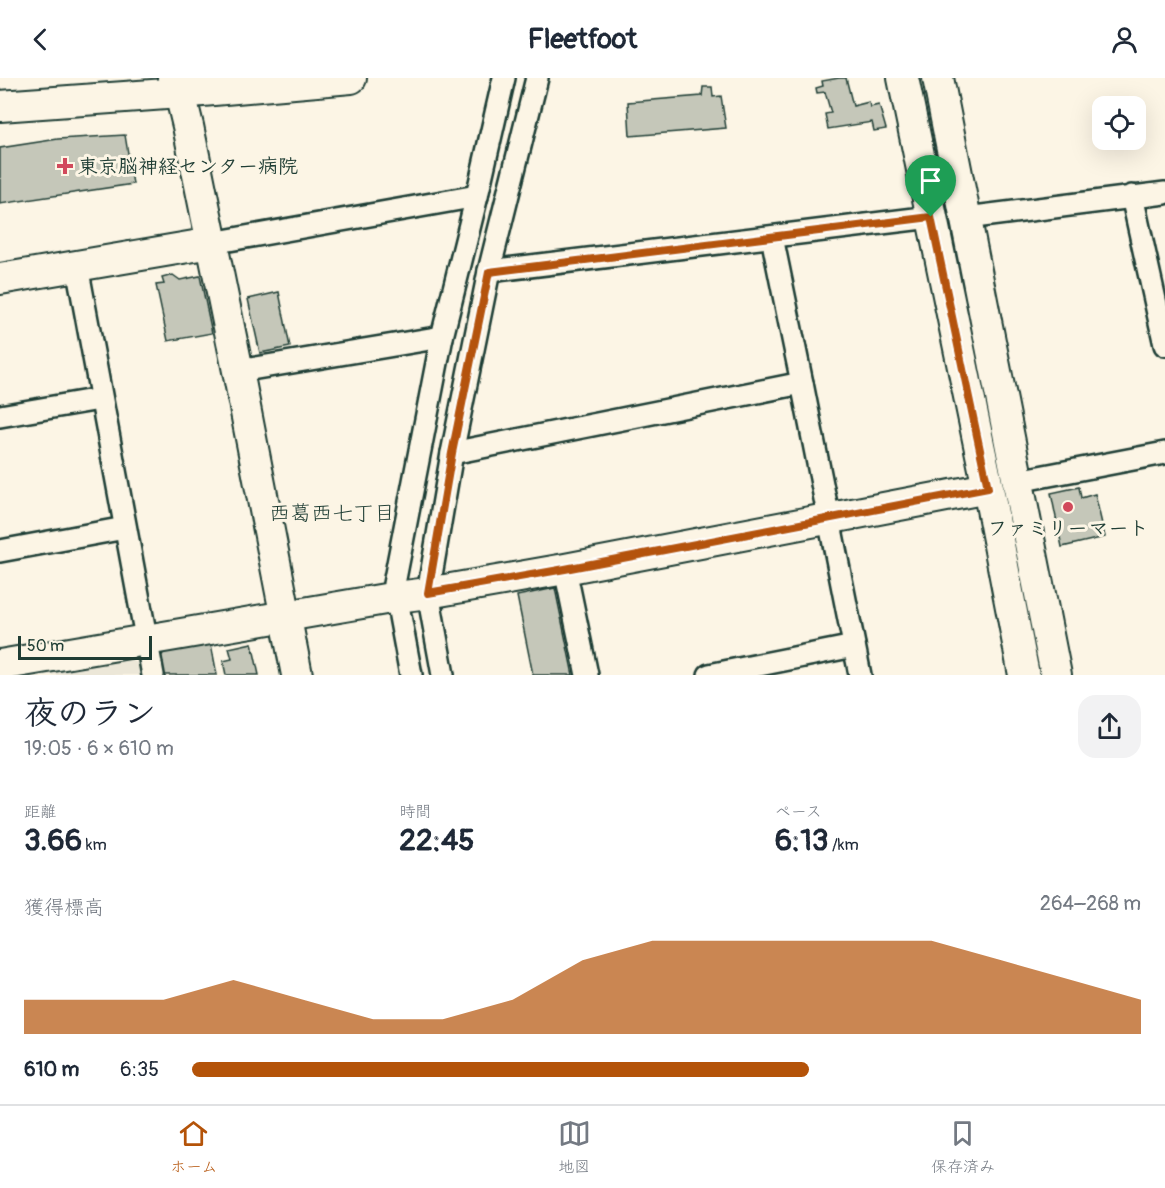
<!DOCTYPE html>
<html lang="ja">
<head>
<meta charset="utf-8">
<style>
  :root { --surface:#fff; --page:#f2f2f3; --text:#1f2937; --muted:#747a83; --line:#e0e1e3; --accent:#b45309 }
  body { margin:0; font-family:Pangolin,"Klee One",sans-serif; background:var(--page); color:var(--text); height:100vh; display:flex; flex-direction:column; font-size:22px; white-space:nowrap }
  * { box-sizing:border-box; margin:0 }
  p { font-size:20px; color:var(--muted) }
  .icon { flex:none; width:33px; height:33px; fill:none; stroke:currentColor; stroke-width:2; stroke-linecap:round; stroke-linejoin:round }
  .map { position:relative; height:597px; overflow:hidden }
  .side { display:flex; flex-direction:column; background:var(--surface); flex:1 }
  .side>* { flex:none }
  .buttons { position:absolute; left:1092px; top:18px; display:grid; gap:12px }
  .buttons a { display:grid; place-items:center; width:54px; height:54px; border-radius:12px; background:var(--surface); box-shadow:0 6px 24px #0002; font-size:30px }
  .scale { position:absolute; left:18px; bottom:15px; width:134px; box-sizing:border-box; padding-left:6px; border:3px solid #1f3d34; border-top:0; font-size:16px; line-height:21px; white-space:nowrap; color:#1f3d34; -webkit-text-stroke:4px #fcf5e5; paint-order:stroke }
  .pin { position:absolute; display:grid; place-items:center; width:51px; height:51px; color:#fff; margin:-62px -26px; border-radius:50% 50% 50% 0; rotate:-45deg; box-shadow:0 0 6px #0007 }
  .pin .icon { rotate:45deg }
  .round { display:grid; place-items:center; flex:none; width:63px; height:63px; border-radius:18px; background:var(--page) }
  .headline { display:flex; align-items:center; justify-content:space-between; height:102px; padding:0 24px }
  h1 { font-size:33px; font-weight:800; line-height:45px }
  .stats { display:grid; grid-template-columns:repeat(3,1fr); gap:9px; height:102px; padding:6px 24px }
  .stats div { display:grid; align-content:center }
  .stats b { font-size:30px; font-weight:800 }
  .stats small { font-size:16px; font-weight:400 }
  .stats p { font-size:16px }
  .chart { height:168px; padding:12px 24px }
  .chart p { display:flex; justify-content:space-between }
  .chart svg { width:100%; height:108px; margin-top:6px; fill:var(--accent); opacity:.7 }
  ul { padding:0 24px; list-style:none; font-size:20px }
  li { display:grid; grid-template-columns:96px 72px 1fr; align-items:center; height:45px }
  li i { height:15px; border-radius:8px; background:var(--accent) }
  header { display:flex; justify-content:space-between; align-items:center; height:78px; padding:0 24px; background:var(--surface); font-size:27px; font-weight:800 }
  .tab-bar { display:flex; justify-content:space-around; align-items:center; height:84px; border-top:2px solid var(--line); background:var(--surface); font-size:16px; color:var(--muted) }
  .tab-bar a { display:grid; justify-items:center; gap:3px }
  .tab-bar .current { color:var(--accent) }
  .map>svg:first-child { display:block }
  .built { fill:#ece7d8 }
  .building { fill:#c5c7b9; stroke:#1f3d34; stroke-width:1.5 }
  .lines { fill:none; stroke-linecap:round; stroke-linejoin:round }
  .street-casing { stroke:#1f3d34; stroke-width:26 }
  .secondary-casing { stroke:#1f3d34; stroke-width:34 }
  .street { stroke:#fcf5e5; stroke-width:21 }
  .secondary { stroke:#fcf5e5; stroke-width:30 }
  .route-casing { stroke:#fff; stroke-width:12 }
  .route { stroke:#b45309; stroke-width:8 }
  .poi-dot { fill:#d1495b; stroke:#fcf5e5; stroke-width:2 }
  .labels { text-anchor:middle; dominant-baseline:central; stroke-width:6; stroke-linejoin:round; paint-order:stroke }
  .poi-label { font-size:20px; font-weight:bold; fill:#1f3d34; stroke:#fcf5e5; text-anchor:start }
  .neighbourhood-label { font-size:21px; fill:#1f3d34; stroke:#fcf5e5 }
</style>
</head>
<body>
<header><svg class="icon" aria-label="back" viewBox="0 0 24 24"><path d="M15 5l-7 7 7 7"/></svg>Fleetfoot<svg class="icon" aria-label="person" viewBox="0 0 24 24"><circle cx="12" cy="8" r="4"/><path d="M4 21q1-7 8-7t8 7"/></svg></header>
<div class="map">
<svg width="1165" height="597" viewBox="0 0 1165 597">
  <rect width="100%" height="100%" fill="#fcf5e5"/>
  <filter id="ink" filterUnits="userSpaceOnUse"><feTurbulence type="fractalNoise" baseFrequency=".0167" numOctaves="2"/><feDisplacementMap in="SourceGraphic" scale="12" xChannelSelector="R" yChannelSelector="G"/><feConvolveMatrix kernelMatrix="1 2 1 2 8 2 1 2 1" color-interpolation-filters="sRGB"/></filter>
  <g filter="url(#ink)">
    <!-- built -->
    <polygon class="built" points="128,579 137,585 140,597 25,597"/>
    <!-- building -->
    <g class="building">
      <polygon points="839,0 846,0 853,28 869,24 870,29 879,27 886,51 874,53 872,44 828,51 825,36 831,35 825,14 817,15 816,10 823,8 822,3"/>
      <polygon points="703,9 712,9 713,19 721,18 726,50 630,58 628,24 702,18"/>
      <polygon points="125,57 133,106 0,126 0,70 58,61"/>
      <polygon points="173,197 180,202 200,198 212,255 168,263 156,207 164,206 162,200"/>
      <polygon points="279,214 290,269 260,275 248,221"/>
      <polygon points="1079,409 1081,420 1095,416 1105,459 1062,469 1051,415"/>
      <polygon points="555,510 573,597 533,597 517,518"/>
      <polygon points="252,565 259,597 226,597 223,583 232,581 229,570"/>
      <polygon points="211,566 217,597 162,597 159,582 164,574"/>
    </g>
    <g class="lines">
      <defs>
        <g id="street">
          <polyline points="1132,118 1165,267"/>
          <polyline points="966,140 1165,115"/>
          <polyline points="772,159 802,305 860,597"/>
          <polyline points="212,165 477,118"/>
          <polyline points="77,188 153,597"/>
          <polyline points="489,193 931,139"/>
          <polyline points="238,293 442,259"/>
          <polyline points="0,338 100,321"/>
          <polyline points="452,375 802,305"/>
          <polyline points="1018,403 1165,375"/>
          <polyline points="0,473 125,450"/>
          <polyline points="565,491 587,597"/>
          <polyline points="411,597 394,506 442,259 477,118 504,0"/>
          <polyline points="443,597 428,515 452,375 489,193 537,0"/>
          <polyline points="709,597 854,568"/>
        </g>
        <g id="secondary">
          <polyline points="173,0 180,15 188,48 238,293 297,597"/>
          <polyline points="903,0 988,410 1024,597"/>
          <polyline points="938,0 1056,597"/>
          <polyline points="0,28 180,15 351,0"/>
          <polyline points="0,201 212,165"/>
          <polyline points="0,587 397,519 428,515 565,491 988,410"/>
        </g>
      </defs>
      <!-- street casing -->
      <use href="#street" class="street-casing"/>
      <!-- secondary casing -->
      <use href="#secondary" class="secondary-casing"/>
      <!-- street -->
      <use href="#street" class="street"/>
      <!-- secondary -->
      <use href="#secondary" class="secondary"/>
    </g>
  </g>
  <g class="lines" filter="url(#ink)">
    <defs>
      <polygon id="route" points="931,139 988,410 565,491 428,515 452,375 489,194"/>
    </defs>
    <!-- route casing -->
    <use href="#route" class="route-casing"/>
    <!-- route -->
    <use href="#route" class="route"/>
  </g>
  <!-- markers -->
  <g class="poi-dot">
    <path d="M62 79h6v6h6v6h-6v6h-6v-6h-6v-6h6z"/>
    <circle cx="1068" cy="429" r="6"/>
  </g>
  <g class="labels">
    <!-- poi labels -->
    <g class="poi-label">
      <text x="78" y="88">東京脳神経センター病院</text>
      <text x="1068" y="450" text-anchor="middle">ファミリーマート</text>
    </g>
    <!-- neighbourhood labels -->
    <g class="neighbourhood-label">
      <text x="332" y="435">西葛西七丁目</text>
    </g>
  </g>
</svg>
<div class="buttons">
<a><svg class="icon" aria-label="locate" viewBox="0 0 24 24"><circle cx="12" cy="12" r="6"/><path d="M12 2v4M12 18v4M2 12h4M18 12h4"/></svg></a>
</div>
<div class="scale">50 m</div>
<div class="pin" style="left:931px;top:139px;background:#1e9e55"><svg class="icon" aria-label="arrive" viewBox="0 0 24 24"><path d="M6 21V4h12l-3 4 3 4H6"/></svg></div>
</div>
<section class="side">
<div class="headline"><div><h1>夜のラン</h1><p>19:05 · 6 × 610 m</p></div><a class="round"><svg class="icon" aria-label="share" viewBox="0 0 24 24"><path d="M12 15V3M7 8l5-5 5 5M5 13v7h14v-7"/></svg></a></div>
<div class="stats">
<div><p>距離</p><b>3.66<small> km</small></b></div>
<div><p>時間</p><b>22:45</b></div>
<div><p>ペース</p><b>6:13<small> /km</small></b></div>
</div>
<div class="chart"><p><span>獲得標高</span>264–268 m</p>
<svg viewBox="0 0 160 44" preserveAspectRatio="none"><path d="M0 44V30L10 30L20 30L30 22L40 30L50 38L60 38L70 30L80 14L90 6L100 6L110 6L120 6L130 6L140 14L150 22L160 30V44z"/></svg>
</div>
<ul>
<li><b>610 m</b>6:35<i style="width:65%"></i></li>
</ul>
</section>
<nav class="tab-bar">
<a class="current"><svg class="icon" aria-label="home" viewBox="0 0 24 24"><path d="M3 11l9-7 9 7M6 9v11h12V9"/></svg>ホーム</a>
<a><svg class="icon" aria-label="map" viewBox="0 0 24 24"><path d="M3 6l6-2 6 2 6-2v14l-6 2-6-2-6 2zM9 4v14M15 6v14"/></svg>地図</a>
<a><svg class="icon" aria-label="saved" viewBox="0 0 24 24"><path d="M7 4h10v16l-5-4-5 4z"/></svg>保存済み</a>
</nav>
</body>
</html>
